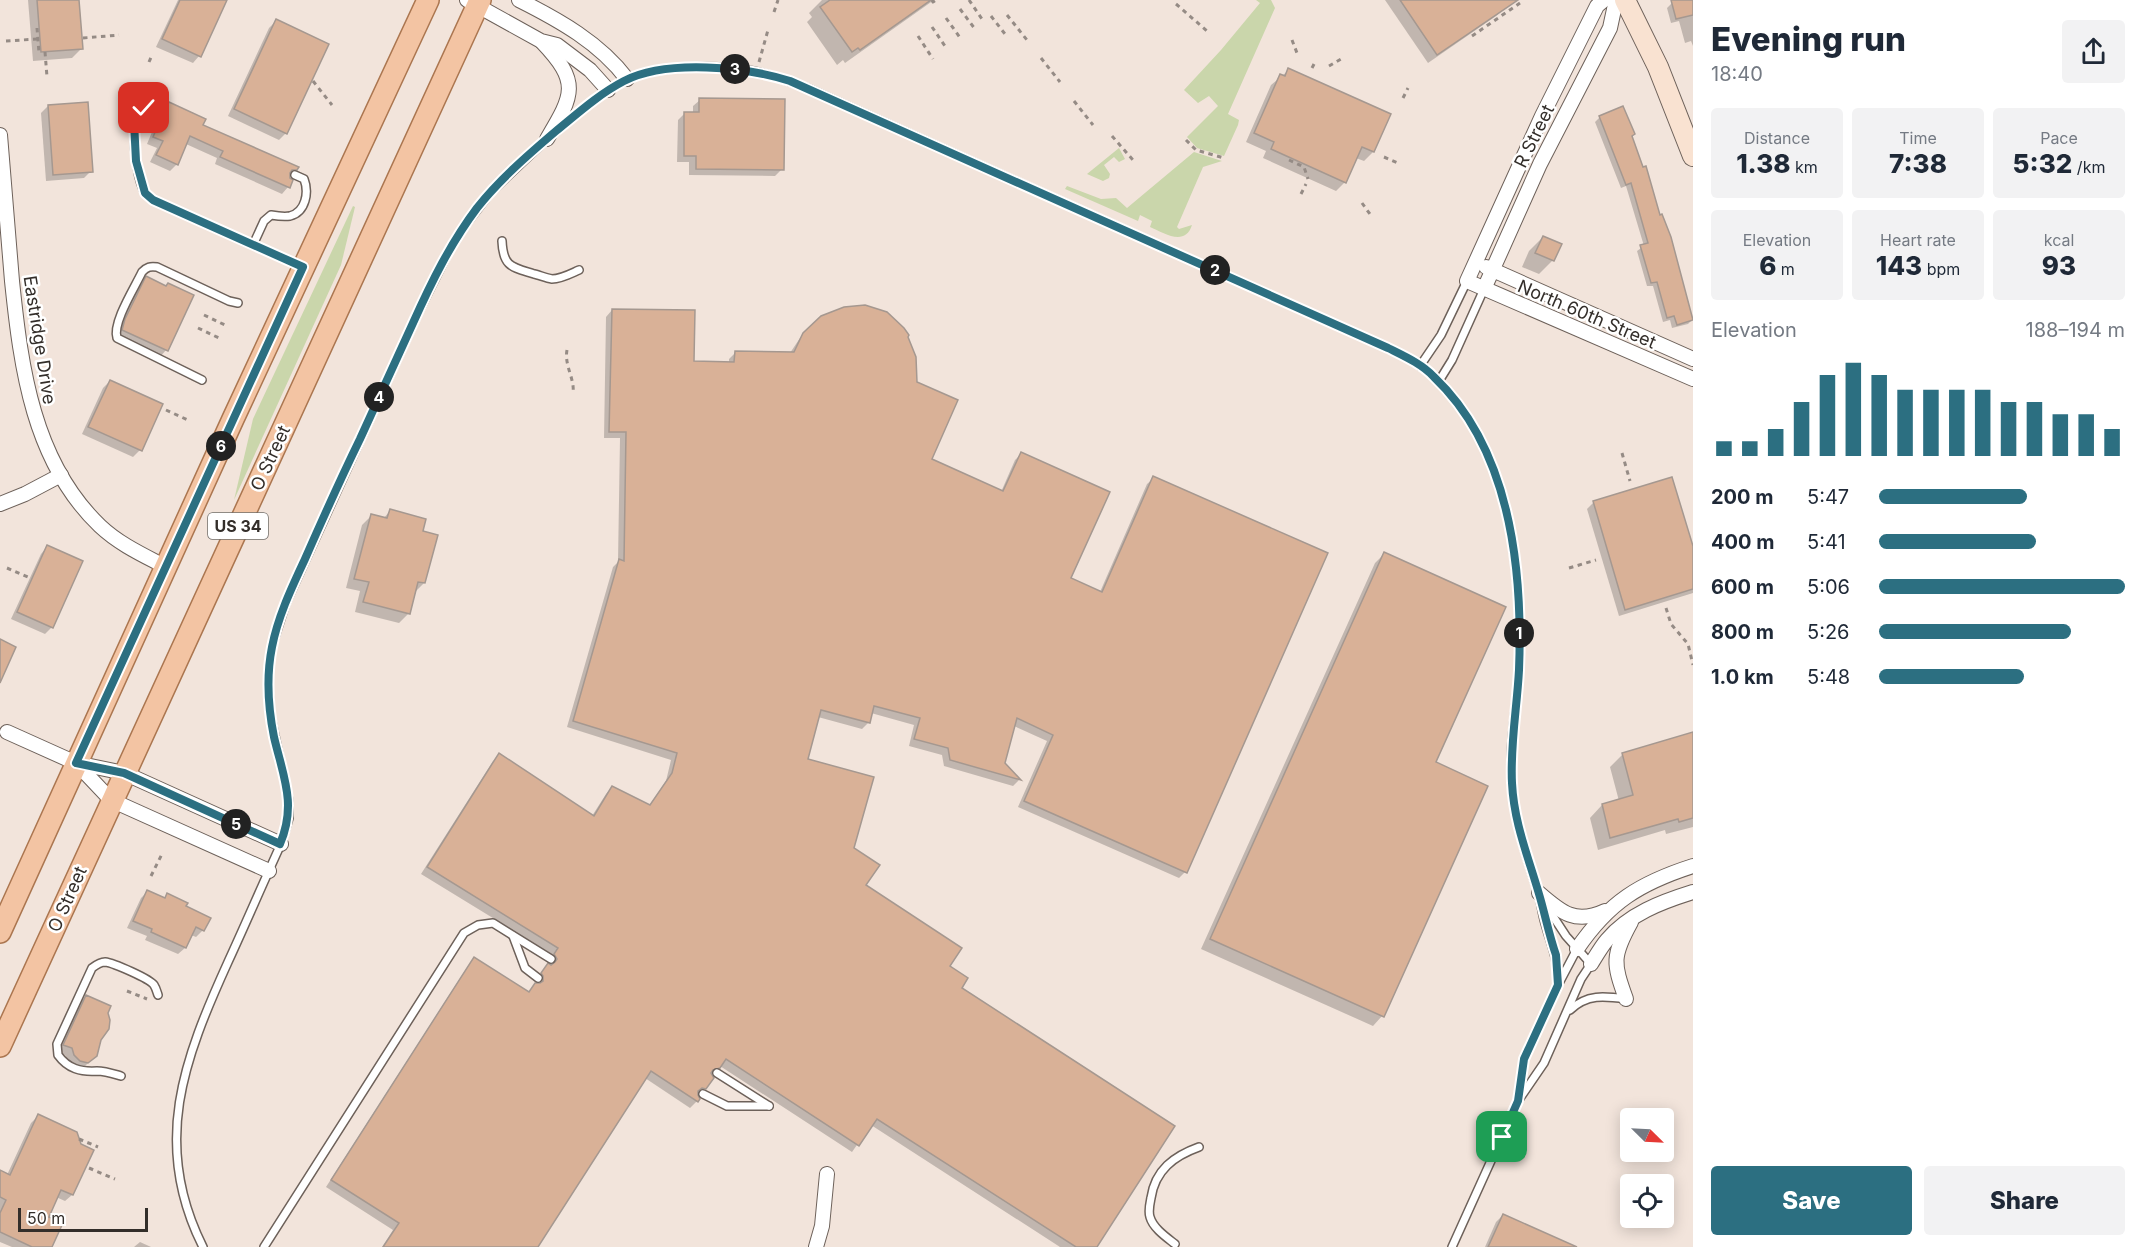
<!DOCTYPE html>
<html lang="en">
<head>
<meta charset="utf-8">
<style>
  :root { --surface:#fff; --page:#f2f2f3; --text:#1f2937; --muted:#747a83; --accent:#2c6f81 }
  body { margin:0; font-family:Inter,sans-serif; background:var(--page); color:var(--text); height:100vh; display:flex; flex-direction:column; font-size:22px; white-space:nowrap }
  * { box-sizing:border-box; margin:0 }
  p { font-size:20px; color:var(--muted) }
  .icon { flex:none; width:33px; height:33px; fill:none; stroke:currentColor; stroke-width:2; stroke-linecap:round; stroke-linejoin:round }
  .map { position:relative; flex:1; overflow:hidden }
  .details { display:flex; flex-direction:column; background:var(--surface); width:450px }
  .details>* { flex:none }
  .needle { width:39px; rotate:114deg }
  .buttons { position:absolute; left:1620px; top:1108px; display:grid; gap:12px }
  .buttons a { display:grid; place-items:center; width:54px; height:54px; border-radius:6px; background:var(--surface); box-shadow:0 3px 15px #0003; font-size:30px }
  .scale { position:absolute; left:18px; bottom:15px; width:130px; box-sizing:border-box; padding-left:6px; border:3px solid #332e2a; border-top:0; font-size:16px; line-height:21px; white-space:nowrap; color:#332e2a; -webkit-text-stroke:4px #fff; paint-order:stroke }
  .pin { position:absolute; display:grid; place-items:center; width:51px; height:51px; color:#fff; margin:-26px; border-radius:12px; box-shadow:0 3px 9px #0006 }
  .km { position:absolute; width:30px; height:30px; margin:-15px; border-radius:50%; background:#222; color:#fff; font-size:16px; line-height:30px; text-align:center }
  .round { display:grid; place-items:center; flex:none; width:63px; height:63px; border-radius:6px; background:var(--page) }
  .head { display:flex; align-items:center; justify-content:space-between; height:102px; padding:0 18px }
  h1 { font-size:33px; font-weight:800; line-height:45px }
  .metrics { display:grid; grid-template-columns:repeat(3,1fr); gap:9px; height:102px; padding:6px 18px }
  .metrics div { display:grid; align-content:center; border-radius:6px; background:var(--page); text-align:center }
  .metrics b { font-size:26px; font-weight:800 }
  .metrics small { font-size:16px; font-weight:400 }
  .metrics p { font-size:16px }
  .chart { height:168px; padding:12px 18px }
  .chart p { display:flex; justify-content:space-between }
  .chart svg { width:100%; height:108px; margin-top:6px; stroke:var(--accent); stroke-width:6 }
  .primary-button { display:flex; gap:12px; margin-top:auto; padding:12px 18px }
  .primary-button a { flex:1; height:69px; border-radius:6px; background:var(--accent); color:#fff; font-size:24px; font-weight:800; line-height:69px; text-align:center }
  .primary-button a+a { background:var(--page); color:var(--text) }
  ul { padding:0 18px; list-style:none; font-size:20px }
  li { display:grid; grid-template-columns:96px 72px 1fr; align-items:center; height:45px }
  li i { height:15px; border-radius:8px; background:var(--accent) }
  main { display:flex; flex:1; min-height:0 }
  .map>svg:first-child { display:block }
  .green { fill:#cad6ab }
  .shadow { fill:#0003 }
  .building { fill:#d9b197; stroke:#a59890; stroke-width:1.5 }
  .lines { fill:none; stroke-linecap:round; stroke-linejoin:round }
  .service-casing { stroke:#6d615a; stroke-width:10 }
  .minor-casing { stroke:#6d615a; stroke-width:16 }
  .secondary-casing { stroke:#6d615a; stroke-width:22 }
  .primary-casing { stroke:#ab7650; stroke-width:24 }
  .path { stroke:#958b85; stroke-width:3; stroke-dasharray:4.5 4.5; stroke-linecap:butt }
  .service { stroke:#fff; stroke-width:7 }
  .minor { stroke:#fff; stroke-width:14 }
  .secondary { stroke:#f9e2d1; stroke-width:20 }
  .primary { stroke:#f3c4a3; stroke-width:21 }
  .route-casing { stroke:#fff; stroke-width:12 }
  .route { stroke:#2c6f81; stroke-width:8 }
  .labels { text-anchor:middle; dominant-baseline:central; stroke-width:5; stroke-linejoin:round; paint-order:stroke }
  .shield { fill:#fff; stroke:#706d6a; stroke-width:1.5 }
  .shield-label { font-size:16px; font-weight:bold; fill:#332e2a }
  .street-label { font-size:18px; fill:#332e2a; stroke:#fff }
</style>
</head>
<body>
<main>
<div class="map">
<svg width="1693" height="1247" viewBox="0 0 1693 1247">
  <rect width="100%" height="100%" fill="#f2e4db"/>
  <!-- green -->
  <g class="green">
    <polygon points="1256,0 1271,0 1275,8 1228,114 1239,120 1238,125 1224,156 1197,148 1187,137 1218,106 1209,96 1198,103 1184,90 1221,50 1260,3"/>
    <polygon points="1119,148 1125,159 1119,162 1114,157 1104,165 1110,174 1109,178 1103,181 1087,174"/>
    <path d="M1194 152 1222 161 1203 167 1177 227 1179 229 1192 225C1185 247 1164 233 1150 227L1152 221 1140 215 1138 221 1065 189 1067 186 1101 199 1116 198 1127 208Z"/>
    <polygon points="353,206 355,207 341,265 234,500 253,419"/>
  </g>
  <!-- shadow -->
  <g class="shadow">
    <polygon points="28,0 78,0 81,49 72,58 33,61"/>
    <polygon points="178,0 225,0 199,56 193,63 156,47"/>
    <polygon points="822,0 934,0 845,63 843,60 837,65 807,22 812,17 809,13"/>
    <polygon points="1385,0 1501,0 1506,7 1496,16 1428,63"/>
    <polygon points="1684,0 1693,0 1693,46 1691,41 1685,43 1679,21 1671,23 1667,8 1672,3"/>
    <polygon points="276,21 286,133 279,140 228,116 269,28"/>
    <polygon points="1289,70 1389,115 1373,152 1364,161 1356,158 1345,182 1336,191 1263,158 1266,151 1246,142 1271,85"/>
    <polygon points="700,100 782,169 775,176 689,175 689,162 677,162 678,120 685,113 693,113 693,106"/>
    <polygon points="169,104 201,126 296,169 289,177 291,181 288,187 282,194 215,164 217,158 186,144 177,164 170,171 150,162 157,148 147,144 154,127 162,119 160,116 162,111"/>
    <polygon points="48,106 91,171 84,178 46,181 41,113"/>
    <polygon points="1600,117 1631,137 1692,320 1688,324 1672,328 1670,320 1663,322 1653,286 1647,286 1637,251 1644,246 1626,186 1621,188 1595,122"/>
    <polygon points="1543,237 1553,260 1539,274 1522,267 1529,251"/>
    <polygon points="147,278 192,296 166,350 160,357 116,337 119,327 140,285"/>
    <polygon points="612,310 692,363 729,363 729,359 735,353 790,353 802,335 809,328 915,383 930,460 1001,492 1015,460 1021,454 1069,579 1100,592 1147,484 1154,478 1185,872 1179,878 1018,807 1047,741 1014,726 1003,764 1019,780 1013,786 944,766 942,755 909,746 914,725 871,713 869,722 862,729 818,717 806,761 852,849 864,886 948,967 1095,1247 1060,1247 871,1125 852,1152 720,1066 711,1075 705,1088 697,1096 697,1101 690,1108 645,1078 536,1247 382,1247 393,1230 326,1187 468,966 474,959 528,993 536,984 538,985 536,981 549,964 548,962 553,955 421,874 493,761 500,755 592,816 606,794 612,787 649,806 666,781 671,760 567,727 613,567 618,562 620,438 604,438 606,317"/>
    <polygon points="110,381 161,405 140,450 133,457 82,434 103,388"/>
    <polygon points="1671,479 1693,551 1693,593 1619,616 1587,509 1593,503"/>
    <polygon points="390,511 422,532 424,583 415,592 409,613 399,623 355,612 360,591 346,588 362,525 371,516 383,519"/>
    <polygon points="47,547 52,627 45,634 11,619 41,554"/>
    <polygon points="1384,554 1434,763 1486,786 1382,1016 1373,1026 1201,949 1375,563"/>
    <polygon points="1693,734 1693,827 1666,834 1665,830 1598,850 1590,818 1602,805 1619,801 1610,767 1623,754"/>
    <polygon points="147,892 163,899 167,895 184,907 203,930 196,937 191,935 185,948 178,954 145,940 147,936 127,928 141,898"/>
    <polygon points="86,996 100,1039 96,1055 83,1068 72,1068 68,1062 65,1055 57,1052 79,1003"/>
    <polygon points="38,1116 80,1146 92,1151 72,1195 65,1201 56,1197 47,1218 51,1247 12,1247 0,1242 0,1172 7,1175 31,1123"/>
    <polygon points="1503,1215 1573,1247 1485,1247 1496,1222"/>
    <polygon points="140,1242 151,1247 134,1247"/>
  </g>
  <!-- building -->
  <g class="building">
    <polygon points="37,0 79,0 83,49 41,52"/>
    <polygon points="180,0 227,0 201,57 162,39"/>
    <polygon points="830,0 931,0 860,50 858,48 852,52 820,7"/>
    <polygon points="1400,0 1518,0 1437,55"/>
    <polygon points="1671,0 1693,0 1693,15 1676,19"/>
    <polygon points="276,19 329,44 287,134 234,109"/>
    <polygon points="1288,68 1391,114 1374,152 1362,147 1346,183 1271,149 1274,142 1254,133 1280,74 1285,76"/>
    <polygon points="699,98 785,99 784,170 696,169 696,156 684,156 684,112 699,112"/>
    <polygon points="88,102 93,172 53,175 48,105"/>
    <polygon points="169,102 206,119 203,125 299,167 297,170 292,170 290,173 290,178 293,180 290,188 220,157 223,151 190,136 178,165 156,155 163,141 153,137 161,118 168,116 168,112 166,108"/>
    <polygon points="1623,106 1635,134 1632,136 1643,167 1646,166 1660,215 1662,214 1671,237 1693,320 1677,325 1674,316 1667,318 1657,282 1651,283 1640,245 1648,243 1631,183 1626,185 1599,116"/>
    <polygon points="1543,236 1562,244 1554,261 1535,253"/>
    <polygon points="146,276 166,286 168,283 194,295 168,351 122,330 125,319"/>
    <polygon points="865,305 887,312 904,328 909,335 908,337 916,357 917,382 958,400 932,459 1003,491 1021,452 1110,492 1071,578 1102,592 1153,476 1328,553 1187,873 1024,801 1053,735 1017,718 1005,763 1021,780 950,760 948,748 914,739 920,718 874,706 870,723 821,710 808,759 874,777 854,848 880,865 866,885 962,948 950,966 968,978 962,988 1175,1126 1097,1247 1076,1247 877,1119 859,1146 726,1059 720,1068 713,1070 711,1073 714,1078 706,1089 702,1088 698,1091 698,1095 700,1099 698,1102 651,1071 538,1247 383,1247 399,1223 331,1180 474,957 529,992 535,983 540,983 543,981 543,976 541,973 548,963 551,965 555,962 557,959 554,954 558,948 427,867 499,753 594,816 612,786 650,805 672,773 677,753 573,721 619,559 624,561 626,432 609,432 612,309 695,310 694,361 734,362 735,351 794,352 803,333 821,316 844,307"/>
    <polygon points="110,380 163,404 142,451 88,427"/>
    <polygon points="1672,477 1693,546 1693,589 1625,610 1593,501"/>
    <polygon points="390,509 426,519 423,531 438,535 425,583 418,582 410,614 363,602 369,582 354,579 371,514 387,518"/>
    <polygon points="47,545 83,561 53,628 17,612"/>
    <polygon points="1384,552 1506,607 1436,762 1488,786 1384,1017 1210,939"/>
    <polygon points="0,639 16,647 0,683"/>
    <polygon points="1693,732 1693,818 1679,822 1678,819 1610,838 1602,804 1633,795 1622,753"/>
    <polygon points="147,890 165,898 167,893 188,903 186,906 211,918 204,931 196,927 186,948 151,932 152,929 133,921"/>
    <polygon points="86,995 111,1006 108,1013 110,1020 109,1029 101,1040 97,1056 88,1063 80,1061 74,1055 72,1048 63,1045"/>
    <polygon points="38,1114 77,1132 81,1144 94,1150 73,1195 61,1190 49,1217 63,1223 52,1247 32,1247 0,1232 0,1213 6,1200 0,1197 0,1170 10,1175"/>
    <polygon points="1503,1214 1577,1247 1488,1247"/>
  </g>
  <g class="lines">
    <defs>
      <g id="service">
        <path d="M163 113C158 111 151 107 145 108 126 113 136 182 146 194 148 196 151 198 153 200L301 266"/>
        <path d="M556 132C578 113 600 93 626 80 657 65 719 64 753 71 773 75 791 82 810 89L1388 348C1404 356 1421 364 1434 377 1511 450 1522 569 1519 669 1517 708 1508 747 1512 787 1515 824 1527 857 1538 892 1541 902 1542 913 1545 923 1552 948 1558 958 1558 985"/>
        <path d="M502 241C503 267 512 267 534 274 539 275 546 278 552 279 561 279 570 274 579 270"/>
        <path d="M253 245 264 221 271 215C277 216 284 217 290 216 306 212 309 192 304 179L295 175"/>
        <polyline points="1420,366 1441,335 1467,281"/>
        <path d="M202 380 117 338C112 323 135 287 142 272 147 267 150 266 157 267L229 301 238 303"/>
        <polyline points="1439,381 1452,360 1484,289"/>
        <polyline points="513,936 525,968 538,978"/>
        <path d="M1570 1010C1587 994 1604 996 1626 999"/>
        <polyline points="717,1073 769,1106"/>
        <path d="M121 1076C114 1074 105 1071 97 1071 81 1072 68 1069 58 1055L57 1044 92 968C96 965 100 962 105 962 114 963 150 979 154 985 156 988 157 992 158 995"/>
        <polyline points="703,1094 727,1106 769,1106"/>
        <polyline points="1518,1099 1524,1059 1558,985 1577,949"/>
        <path d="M1175 1244C1166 1237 1153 1228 1150 1217 1148 1211 1150 1203 1151 1198 1155 1170 1174 1156 1199 1147"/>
        <path d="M203 1247C151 1144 184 1059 228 962 246 923 263 883 281 844L289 818V801L270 713 268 675 272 646 286 603 419 311 450 249 463 228 491 192 547 139"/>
        <polyline points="264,1247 464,933 478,925 493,923 551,959"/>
        <polyline points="1452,1247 1518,1101 1544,1063 1581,979 1591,964 1566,936 1543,901"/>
      </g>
      <g id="minor">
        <polyline points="467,0 541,41 557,45 590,70 608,90"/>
        <path d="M519 0C559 20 600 43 627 79"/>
        <polyline points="1604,0 1597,6 1542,116 1467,281 1693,379"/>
        <path d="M542 42C580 82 574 94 547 139"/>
        <path d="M0 135C4 184 8 233 12 281 21 368 33 462 100 526 119 544 143 555 166 567"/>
        <polyline points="1486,267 1693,359"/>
        <polyline points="1484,289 1540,164 1610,28 1616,0"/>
        <polyline points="0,504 25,494 61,475"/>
        <polyline points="7,732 76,763 124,773 281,844"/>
        <polyline points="76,763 111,800 269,871"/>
        <path d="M1539 893C1561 912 1575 925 1605 911"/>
        <path d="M1577 949C1609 902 1640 883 1693 866"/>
        <path d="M1591 964C1596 956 1601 947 1607 940 1629 914 1661 902 1693 892"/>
        <path d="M1626 999C1613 963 1612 956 1631 922"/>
        <polyline points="816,1247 822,1226 827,1174"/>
      </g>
      <polyline id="secondary" points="1625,0 1658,67 1693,156"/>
      <g id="primary">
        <polyline points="0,932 233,419 428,0"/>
        <polyline points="0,1046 480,0"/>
      </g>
    </defs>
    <!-- service casing -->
    <use href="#service" class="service-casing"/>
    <!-- minor casing -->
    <use href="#minor" class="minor-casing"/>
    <!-- secondary casing -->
    <use href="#secondary" class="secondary-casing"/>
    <!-- primary casing -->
    <use href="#primary" class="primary-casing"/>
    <!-- path -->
    <g class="path">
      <polyline points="932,0 933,2 936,0"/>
      <polyline points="969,0 984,22"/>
      <polyline points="1176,4 1207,31"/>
      <polyline points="960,9 975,29"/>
      <polyline points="774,12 778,0"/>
      <polyline points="1007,15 1027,40"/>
      <polyline points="991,16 1005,34"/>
      <polyline points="946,18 961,39"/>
      <polyline points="932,27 947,49"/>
      <polyline points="37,28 39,53"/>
      <polyline points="918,36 933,59"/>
      <polyline points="1472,36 1520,3"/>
      <polyline points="83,38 119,35"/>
      <polyline points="1292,40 1297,53"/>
      <polyline points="6,41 38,39"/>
      <polyline points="45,52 47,77"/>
      <polyline points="1041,58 1060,82"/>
      <polyline points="149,62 152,55"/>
      <polyline points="759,62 768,30"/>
      <polyline points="1329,66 1341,59"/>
      <polyline points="1312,68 1316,60"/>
      <polyline points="313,81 332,105"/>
      <polyline points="1403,98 1408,88"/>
      <polyline points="1074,101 1093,125"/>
      <polyline points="1112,136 1133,160"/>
      <polyline points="1186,140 1196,150 1224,158"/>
      <polyline points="1384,157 1398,163"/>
      <polyline points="1289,160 1304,167 1308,179"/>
      <polyline points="1301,194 1306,184"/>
      <polyline points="1362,203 1372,217"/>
      <polyline points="204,315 227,326"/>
      <polyline points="198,328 221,339"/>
      <path d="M567 350C564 365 575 379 573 393"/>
      <polyline points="166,410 190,421"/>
      <polyline points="1622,453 1630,481"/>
      <polyline points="7,568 30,578"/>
      <polyline points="1569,568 1596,560"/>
      <polyline points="1666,608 1671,624 1688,644 1693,665"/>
      <polyline points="151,876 162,854"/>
      <polyline points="127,991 147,999"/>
      <polyline points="79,1139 98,1147"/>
      <polyline points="89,1168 115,1179"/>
    </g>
    <!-- service -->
    <use href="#service" class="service"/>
    <!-- minor -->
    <use href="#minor" class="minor"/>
    <!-- secondary -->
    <use href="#secondary" class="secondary"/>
    <!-- primary -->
    <use href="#primary" class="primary"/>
  </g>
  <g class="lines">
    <defs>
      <path id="route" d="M144 108 137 113 134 122 136 161 145 193 153 200 303 267 76 763 124 773 280 844C297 804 283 776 274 737 268 707 266 677 272 647 278 616 292 587 305 559 323 518 341 478 360 439 378 400 395 362 413 323 431 283 450 244 477 208 499 180 529 154 556 131 578 113 599 94 624 81 667 59 746 67 790 81L1388 348C1404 356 1422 364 1434 377 1511 450 1523 570 1519 670 1517 708 1510 745 1512 783 1514 823 1528 856 1539 894 1545 914 1549 935 1556 955L1558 985 1524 1059 1518 1101 1502 1137"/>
    </defs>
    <!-- route casing -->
    <use href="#route" class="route-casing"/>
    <!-- route -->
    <use href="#route" class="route"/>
  </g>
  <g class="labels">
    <!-- shield labels -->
    <rect class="shield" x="208" y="513" width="60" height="26" rx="4.5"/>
    <g class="shield-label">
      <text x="238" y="526">US 34</text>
    </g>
    <!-- street labels -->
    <g class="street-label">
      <text transform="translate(1534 136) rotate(-64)">R Street</text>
      <text transform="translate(1587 314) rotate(23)">North 60th Street</text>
      <text transform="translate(40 340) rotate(81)">Eastridge Drive</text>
      <text transform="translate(270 458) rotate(-65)">O Street</text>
      <text transform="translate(67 899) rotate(-66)">O Street</text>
    </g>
  </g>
</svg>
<div class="buttons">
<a><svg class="needle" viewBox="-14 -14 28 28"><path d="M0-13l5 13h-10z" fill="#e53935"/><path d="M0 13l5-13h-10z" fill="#747a83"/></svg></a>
<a><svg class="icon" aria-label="locate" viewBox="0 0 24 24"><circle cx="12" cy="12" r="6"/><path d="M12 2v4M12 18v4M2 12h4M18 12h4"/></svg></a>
</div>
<div class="scale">50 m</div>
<div class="pin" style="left:1502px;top:1137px;background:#1e9e55"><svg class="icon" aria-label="arrive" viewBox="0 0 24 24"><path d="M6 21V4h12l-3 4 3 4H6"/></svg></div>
<div class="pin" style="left:144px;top:108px;background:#d93025"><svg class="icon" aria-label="check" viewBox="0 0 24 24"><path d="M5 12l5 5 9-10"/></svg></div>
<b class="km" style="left:1519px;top:633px">1</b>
<b class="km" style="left:1215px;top:270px">2</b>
<b class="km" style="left:735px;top:69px">3</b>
<b class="km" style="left:379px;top:397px">4</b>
<b class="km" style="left:236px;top:824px">5</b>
<b class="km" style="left:221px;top:446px">6</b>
</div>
<section class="details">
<div class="head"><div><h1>Evening run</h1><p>18:40</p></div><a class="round"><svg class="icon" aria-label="share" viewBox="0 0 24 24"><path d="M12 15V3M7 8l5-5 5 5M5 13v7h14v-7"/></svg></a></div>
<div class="metrics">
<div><p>Distance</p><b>1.38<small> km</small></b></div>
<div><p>Time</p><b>7:38</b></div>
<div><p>Pace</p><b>5:32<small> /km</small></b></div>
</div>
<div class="metrics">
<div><p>Elevation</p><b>6<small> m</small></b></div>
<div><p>Heart rate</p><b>143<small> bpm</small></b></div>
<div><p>kcal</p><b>93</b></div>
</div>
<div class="chart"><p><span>Elevation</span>188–194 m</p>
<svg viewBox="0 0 160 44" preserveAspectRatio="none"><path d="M5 44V38M15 44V38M25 44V33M35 44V22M45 44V11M55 44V6M65 44V11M75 44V17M85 44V17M95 44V17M105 44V17M115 44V22M125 44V22M135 44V27M145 44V27M155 44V33"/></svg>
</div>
<ul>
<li><b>200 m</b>5:47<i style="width:60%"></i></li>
<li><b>400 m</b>5:41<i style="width:64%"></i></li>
<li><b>600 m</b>5:06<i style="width:100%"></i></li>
<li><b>800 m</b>5:26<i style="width:78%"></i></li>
<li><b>1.0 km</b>5:48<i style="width:59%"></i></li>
</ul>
<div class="primary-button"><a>Save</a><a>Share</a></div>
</section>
</main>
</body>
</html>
